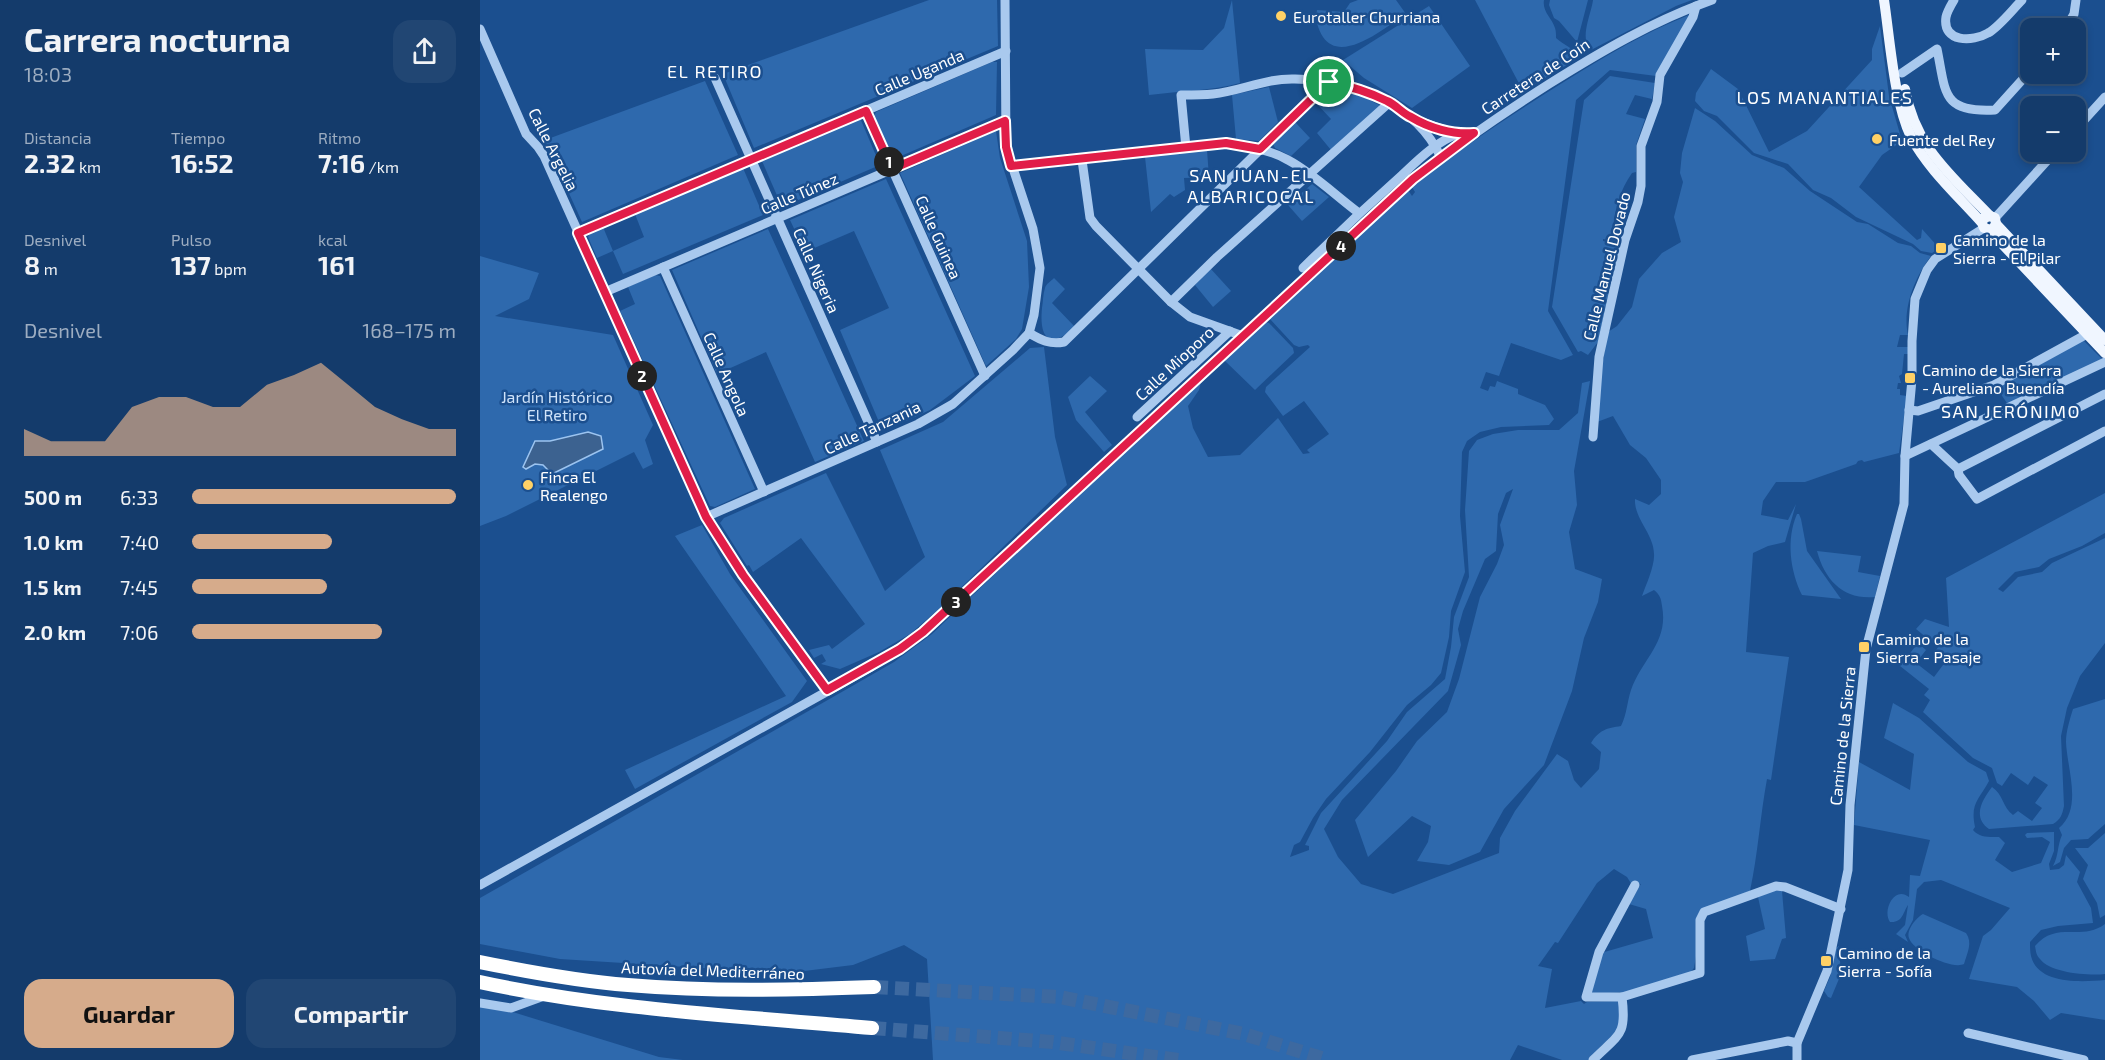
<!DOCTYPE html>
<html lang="es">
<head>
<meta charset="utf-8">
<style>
  :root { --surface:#143b6b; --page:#214673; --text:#f1f3f6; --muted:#9dadc1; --line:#33557e; --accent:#d6ab8b }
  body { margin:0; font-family:"Exo 2",sans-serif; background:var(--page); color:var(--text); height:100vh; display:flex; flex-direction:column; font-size:22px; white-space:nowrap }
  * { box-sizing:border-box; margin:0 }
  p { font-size:20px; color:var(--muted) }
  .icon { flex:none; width:33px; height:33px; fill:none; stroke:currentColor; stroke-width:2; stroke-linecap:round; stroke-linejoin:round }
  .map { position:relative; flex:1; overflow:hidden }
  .details { display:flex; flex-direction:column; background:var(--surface); width:480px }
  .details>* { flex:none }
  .controls { position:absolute; left:1540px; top:18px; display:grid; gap:12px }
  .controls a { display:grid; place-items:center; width:66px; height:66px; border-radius:12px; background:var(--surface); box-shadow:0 3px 9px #0003,0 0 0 2px var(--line); font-size:30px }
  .pin { position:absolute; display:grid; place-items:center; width:51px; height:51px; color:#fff; margin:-26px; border:3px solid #fff; border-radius:50%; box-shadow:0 2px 6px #0007 }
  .km { position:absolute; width:30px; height:30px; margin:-15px; border-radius:50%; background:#222; color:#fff; font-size:16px; line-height:30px; text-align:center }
  .round { display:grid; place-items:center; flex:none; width:63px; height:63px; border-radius:18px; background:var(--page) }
  .overview { display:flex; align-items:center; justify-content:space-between; height:102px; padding:0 24px }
  h1 { font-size:33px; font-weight:700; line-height:45px }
  .figures { display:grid; grid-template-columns:repeat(3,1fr); gap:9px; height:102px; padding:6px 24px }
  .figures div { display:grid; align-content:center }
  .figures b { font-size:26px; font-weight:700 }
  .figures small { font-size:16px; font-weight:400 }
  .figures p { font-size:16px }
  .chart { height:168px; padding:12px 24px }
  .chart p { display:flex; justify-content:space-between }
  .chart svg { width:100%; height:108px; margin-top:6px; fill:var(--accent); opacity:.7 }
  .cta { display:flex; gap:12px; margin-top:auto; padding:12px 24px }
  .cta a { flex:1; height:69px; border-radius:18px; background:var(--accent); color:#111; font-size:24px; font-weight:700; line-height:69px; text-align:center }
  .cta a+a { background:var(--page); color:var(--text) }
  ul { padding:0 24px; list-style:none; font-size:20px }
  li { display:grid; grid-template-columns:96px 72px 1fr; align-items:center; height:45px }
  li i { height:15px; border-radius:8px; background:var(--accent) }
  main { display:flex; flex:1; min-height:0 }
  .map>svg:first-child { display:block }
  .green { fill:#2e69ad }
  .water { fill:#3c6290; stroke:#9cc4f0; stroke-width:1.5 }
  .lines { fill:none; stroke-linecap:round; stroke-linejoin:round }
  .highway-tunnel { stroke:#3d69a0; stroke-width:14; stroke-dasharray:14 7; stroke-linecap:butt }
  .minor { stroke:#a9c9ee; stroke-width:9 }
  .major { stroke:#f0f6ff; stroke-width:10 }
  .highway { stroke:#fff; stroke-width:14 }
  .route-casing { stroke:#fff; stroke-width:12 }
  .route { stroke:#e11d48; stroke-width:8 }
  .poi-dot { fill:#ffd166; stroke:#1b4f8f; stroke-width:2 }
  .labels { text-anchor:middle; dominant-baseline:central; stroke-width:5; stroke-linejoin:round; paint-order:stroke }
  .poi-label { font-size:16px; fill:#fff; stroke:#1b4f8f; text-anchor:start }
  .street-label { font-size:16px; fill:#fff; stroke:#1b4f8f }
  .park-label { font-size:16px; fill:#cfe3fa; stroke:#1b4f8f }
  .neighbourhood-label { font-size:18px; letter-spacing:1.5px; fill:#fff; stroke:#1b4f8f }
</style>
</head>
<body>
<main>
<section class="details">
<div class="overview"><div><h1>Carrera nocturna</h1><p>18:03</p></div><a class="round"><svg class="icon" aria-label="share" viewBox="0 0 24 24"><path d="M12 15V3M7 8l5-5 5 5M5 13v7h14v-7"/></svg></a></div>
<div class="figures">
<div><p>Distancia</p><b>2.32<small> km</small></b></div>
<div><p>Tiempo</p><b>16:52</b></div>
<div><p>Ritmo</p><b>7:16<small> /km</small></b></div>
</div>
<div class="figures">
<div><p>Desnivel</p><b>8<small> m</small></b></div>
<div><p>Pulso</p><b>137<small> bpm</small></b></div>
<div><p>kcal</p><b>161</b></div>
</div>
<div class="chart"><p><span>Desnivel</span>168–175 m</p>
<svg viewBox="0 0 160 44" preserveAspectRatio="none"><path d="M0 44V33L10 38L20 38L30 38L40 24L50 20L60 20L70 24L80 24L90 15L100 11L110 6L120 15L130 24L140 29L150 33L160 33V44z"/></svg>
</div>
<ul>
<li><b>500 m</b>6:33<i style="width:100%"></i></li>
<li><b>1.0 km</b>7:40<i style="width:53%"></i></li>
<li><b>1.5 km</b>7:45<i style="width:51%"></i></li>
<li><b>2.0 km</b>7:06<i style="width:72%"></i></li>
</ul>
<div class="cta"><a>Guardar</a><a>Compartir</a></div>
</section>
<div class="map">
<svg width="1625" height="1060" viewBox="0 0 1625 1060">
  <rect width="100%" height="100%" fill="#1b4f8f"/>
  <!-- green -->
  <g class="green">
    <polygon points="449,0 517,0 518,46 274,148 243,74"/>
    <path d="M752 0 760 83C730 91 700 91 669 95L665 49 723 50 744 28Z"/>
    <path d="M878 0H916L926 14C907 26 862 65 843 37 838 29 835 20 837 10L864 12 870 3Z"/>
    <path d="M995 0H1064C1062 12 1072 18 1075 28 1076 31 1076 34 1076 38 1084 45 1093 48 1100 57L1043 91Z"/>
    <polygon points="1070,0 1108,0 1097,42 1079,21 1074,18 1069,5"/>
    <path d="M1113 0H1212L1196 6 1111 50C1099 38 1111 15 1113 0Z"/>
    <polygon points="949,6 990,66 932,108 884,78 863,60"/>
    <path d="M1209 15 1211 16 1176 76 1130 70 1096 100 1068 311 1093 355 1081 360 1031 343 1019 376 1006 372 1000 388 1008 391 1010 386 1015 387 1017 381 1038 389V394L1065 405 1074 419 1069 425 1021 427 1000 432 987 441 982 452 980 516 985 572 971 611 969 637 961 673 951 685 927 705 890 752 846 799 833 818 820 842 814 845 810 857 829 850V846L825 845 841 813 907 741 927 712 965 679 971 647 974 617 989 577 985 510 989 451 997 440 1013 434 1038 430H1079L1098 413 1102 383 1110 381 1094 471 1097 505 1089 532 1095 569 1122 579 1118 602 1104 638 1092 691 1064 765 1024 809 1000 852 969 865 937 861 948 842 951 826 932 816 888 857 875 820 916 771 937 741 967 712 979 679 1000 597 1017 564 1024 545 1020 525 1033 489 1026 493 1018 514 1016 551 1005 559 983 611 978 629 981 645 968 691 862 800 844 829 858 857 881 884 913 894 1019 853 1020 838 1035 811 1077 754 1088 761 1094 780 1101 788 1119 769 1121 752 1111 743C1119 730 1127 728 1141 726 1147 714 1147 702 1151 690 1162 659 1189 642 1182 606 1181 598 1180 595 1174 590L1162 596C1166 585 1175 565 1174 554 1174 534 1154 519 1155 499L1169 505 1181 494V480L1166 458 1150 445 1133 416 1117 422 1120 377 1128 332 1137 326 1152 307 1159 279 1182 253 1201 242 1194 217 1203 182 1200 173 1202 153 1215 108 1235 121 1272 155 1304 168 1330 191 1377 222 1388 224 1418 243 1431 246 1440 253 1451 256C1435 277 1422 308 1428 335H1420L1417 347H1428V354H1424L1422 374 1419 376 1421 383H1418L1417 389H1420V395L1427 396 1419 453 1384 462 1382 460 1378 461 1376 464 1325 482H1296L1283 501 1281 515 1308 520 1316 504 1305 542 1288 546 1273 553 1266 652 1309 657 1291 780 1287 779C1280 817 1278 854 1270 891L1224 909 1214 968 1209 974 1147 992 1111 994 1121 953 1173 938 1166 909 1149 904 1161 884 1155 883 1152 885 1147 877 1134 869 1117 883 1078 943 1075 942 1058 966 1072 969 1065 1008 1101 1001 1104 1004 1107 1002 1141 1001 1140 1029 1109 1060H1082L1038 1045 1030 1060H453L447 959 424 945 373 965 316 972 222 968 80 959 0 944V898L367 689 414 662 452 634 622 472 721 382 719 390 708 406 713 428 728 457 760 455 798 418 823 454 830 453 827 450 849 434 824 401 803 416 785 392 786 387 830 347 828 345 819 347 814 345 789 318 928 190 932 196 935 192 932 187C982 147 1034 113 1087 80 1127 55 1166 32 1209 15Z"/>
    <polygon points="1400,26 1409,96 1422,141 1402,155 1379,187 1437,240 1441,238 1442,229 1459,248 1452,253 1441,251 1433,244 1376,217 1351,198 1333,190 1308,164 1274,153 1237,116 1224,111 1215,101 1216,93 1231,69 1258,89 1289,152 1327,131 1392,60 1392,49"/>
    <polygon points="512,62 517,62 516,115 414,159 394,116 396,112"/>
    <path d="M1130 76 1175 83 1172 99 1155 95 1146 114 1165 119 1156 145V172L1152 173C1140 190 1135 208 1133 229L1144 232 1141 242 1123 239V241L1139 245 1118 342 1108 355 1101 351 1098 352 1072 307 1104 100Z"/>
    <polygon points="225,81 258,155 102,222 65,140"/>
    <polygon points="789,87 798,122 779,141 756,139 752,95"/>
    <polygon points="853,88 878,94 899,105 899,107 851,150 837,133 851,119 836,103"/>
    <polygon points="380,118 400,165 302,207 282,161"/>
    <polygon points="815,122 830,138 811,156 795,148 793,144"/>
    <polygon points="516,131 520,158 547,241 549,287 542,329 536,339 506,366 420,173"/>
    <polygon points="727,150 729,177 704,178 705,190 694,197 690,194 671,212 665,157"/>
    <polygon points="263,168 283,215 143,274 133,251 117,258 108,237 110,233 123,227 133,251 164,237 155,214"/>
    <polygon points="406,179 495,376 450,410 408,429 399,422 360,330 409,308 374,231 325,252 310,220"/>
    <polygon points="832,184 849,197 822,221 808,205"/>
    <polygon points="288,229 384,441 335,462 286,352 237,374 192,270"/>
    <polygon points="0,256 59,273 49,299 15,316 133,335 173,425 165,440 173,464 163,469 154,452 26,516 0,526"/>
    <polygon points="730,268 751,291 733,307 715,285"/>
    <polygon points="175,275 180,276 275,489 235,507 230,506 140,311 155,304 148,287"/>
    <path d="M574 278 585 289 572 303 595 327C570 350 559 339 562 308 563 302 563 294 565 288 566 284 571 281 574 278Z"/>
    <polygon points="785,322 789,323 813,348 814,353 775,390 744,360"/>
    <polygon points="1603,340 1624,361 1529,406 1516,387"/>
    <polygon points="564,347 575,437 587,485 460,608 430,634 399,652 360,669 341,664 346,661 342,654 334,658 329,650 349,645 352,649 385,624 321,538 273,572 269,565 267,566 240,523 244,518 346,473 405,591 445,557 400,450 463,422 550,348"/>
    <polygon points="610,376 627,391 605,412 632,445 624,452 596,420 588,397"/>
    <path d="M1625 493V533L1602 546 1569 559 1559 567 1535 572 1518 589 1523 592 1538 577 1562 572 1572 563 1625 538V643L1600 676 1587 708 1581 736 1584 806C1582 815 1581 819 1573 824L1509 829C1492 817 1502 800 1512 787 1523 794 1523 808 1533 815L1538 811 1552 821 1562 808 1555 803 1568 785 1554 776 1548 785 1531 773 1522 786 1517 783 1512 768 1493 758 1443 712 1450 700 1444 695 1449 689 1420 666 1438 643 1446 650 1436 663 1454 677 1466 661 1455 652 1458 647 1436 629 1445 619 1469 627 1466 578Z"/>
    <path d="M1317 514H1319L1321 519 1327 551 1361 599 1322 595C1310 571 1306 539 1317 514Z"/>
    <polygon points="222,525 250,574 327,681 312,702 155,789 145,770 306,696 195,536"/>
    <path d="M1337 551 1381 556 1378 572 1400 576 1395 597C1364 600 1345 581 1337 551Z"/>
    <path d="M1625 699V824L1608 839 1591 840 1584 848 1580 862 1573 866C1579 855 1577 846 1582 835L1579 828C1603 808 1587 769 1586 742 1586 731 1590 719 1593 709Z"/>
    <path d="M1413 703 1439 718 1488 762 1506 772 1509 781C1499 800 1490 803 1495 827L1493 830C1500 838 1509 837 1519 837L1525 843 1515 860 1532 872 1561 863 1570 842 1562 837 1547 838 1545 835 1547 833 1574 832V851L1569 864 1570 870 1579 869 1584 865 1586 855 1600 872 1597 882 1611 908 1613 923 1578 926 1561 930 1550 942C1550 946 1550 952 1551 956 1558 985 1602 982 1625 980V1020L1581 1013 1570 1020 1554 1001 1537 987 1489 979 1503 936 1511 930 1530 908 1461 880 1444 882 1437 889 1433 920 1425 935 1428 942 1416 934 1425 925 1428 905C1423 912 1423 923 1410 922 1402 911 1414 885 1429 897L1430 875 1440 876 1450 840 1374 825 1379 762 1430 790 1434 754 1404 738Z"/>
    <polygon points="1625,833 1625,915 1620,918 1617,903 1603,879 1608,865 1595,848 1608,848"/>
    <polygon points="1292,891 1302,891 1306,938 1302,939 1295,959 1270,961 1266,936 1285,929 1278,897"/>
    <path d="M1443 914 1486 933C1493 943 1487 953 1484 964 1472 970 1433 951 1429 938 1426 930 1436 918 1443 914Z"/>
    <path d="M1625 924V974C1609 976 1570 973 1560 959 1556 955 1556 951 1555 946 1577 920 1601 942 1625 924Z"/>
    <polygon points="1359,946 1361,974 1351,998 1348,997 1344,991 1350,977 1356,948"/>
    <polygon points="0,1002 179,1057 203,1060 0,1060"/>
  </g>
  <!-- water -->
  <polygon class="water" points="108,432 121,436 123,449 68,476 68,470 63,465 55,464 46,469 43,467 55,441 70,441"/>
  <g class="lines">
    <!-- highway-tunnel -->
    <g class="highway-tunnel">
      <polyline points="394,987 580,997 764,1034 848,1060"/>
      <polyline points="392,1028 572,1042 698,1060"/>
    </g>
    <!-- minor -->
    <g class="minor">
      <path d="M1474 0C1471 5 1467 12 1466 17 1462 43 1493 42 1508 33 1519 27 1533 9 1542 0"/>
      <polyline points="1586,28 1594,14 1596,0"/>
      <polyline points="0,29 46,134 58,147 64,156 226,517 263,575 347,690"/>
      <path d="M1422 73 1457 49C1466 92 1461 113 1515 110L1551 70"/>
      <polyline points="235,78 397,442"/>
      <polyline points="386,111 505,376"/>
      <polyline points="936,120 977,134"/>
      <polyline points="1596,129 1625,97"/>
      <path d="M706 148 701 95C712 95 723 95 733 94 761 91 786 78 815 79 871 80 937 103 961 158"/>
      <polyline points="602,160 610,218 616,226 691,302 710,317 763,336"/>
      <path d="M531 166 746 143C768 147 789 149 808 160 834 174 856 196 879 213"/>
      <polyline points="1515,218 1575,152"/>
      <polyline points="98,233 526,51"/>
      <polyline points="183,267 284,492"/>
      <path d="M823 268C855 236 888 205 922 175 938 160 957 141 978 134"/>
      <polyline points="125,292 525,121"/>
      <polyline points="691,302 737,257 910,102"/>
      <path d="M549 333C561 340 570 345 584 342L849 82"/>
      <polyline points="1429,410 1438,411 1514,385 1607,334"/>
      <polyline points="657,417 750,331"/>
      <polyline points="1113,437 1119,357 1145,240 1158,202 1161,186 1161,146 1177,102 1180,75 1213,17 1216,6"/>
      <polyline points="1451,444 1478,469 1479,475 1497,499 1625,431"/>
      <polyline points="1425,456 1625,362"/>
      <polyline points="1478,469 1625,394"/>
      <polyline points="226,517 438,424 473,404 533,350 549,333 554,315 560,268 553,229 526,147 525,0"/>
      <path d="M0 885 391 667 443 632 933 179C977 145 1022 114 1069 84 1122 51 1173 21 1232 0"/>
      <polyline points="1155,885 1119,952 1106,997 1142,997 1220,973 1220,920 1224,912 1296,886 1305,887 1361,909"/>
      <polyline points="0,1003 31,1008 64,996"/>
      <polyline points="1488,1033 1604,1060"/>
      <path d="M1113 1060C1139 1034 1147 1036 1142 997"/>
      <polyline points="1212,1060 1308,1041 1317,1043"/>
      <polyline points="1317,1060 1317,1043 1347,971 1368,870 1370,805 1386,649 1424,504 1425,456 1432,379 1432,341 1435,299 1447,270 1455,259 1504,228"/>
    </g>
    <!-- major -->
    <g class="major">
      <path d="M1404 0C1410 40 1414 102 1431 137 1448 169 1478 196 1502 223L1504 228 1512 230 1516 224 1515 218 1510 216 1504 218 1502 223"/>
      <path d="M1425 89C1435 147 1471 175 1510 216"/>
      <polyline points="1516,224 1625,340"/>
      <polyline points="1509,230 1625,353"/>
    </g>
    <!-- highway -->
    <g class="highway">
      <path d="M0 962C49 972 98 981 148 985 230 992 312 990 394 987"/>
      <path d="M0 982C128 1010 262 1016 392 1028"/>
    </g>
  </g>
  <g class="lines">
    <defs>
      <path id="route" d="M849 82C869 86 889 92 907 101 916 105 922 113 931 117 949 128 973 135 994 133L933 179 443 632 420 649 347 690 263 575 226 517 98 233 386 111 412 169 525 121 526 147 531 166 746 143 780 149Z"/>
    </defs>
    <!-- route casing -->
    <use href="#route" class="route-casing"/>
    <!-- route -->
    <use href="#route" class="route"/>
  </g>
  <!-- markers -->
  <g class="poi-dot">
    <circle cx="801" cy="16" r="6"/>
    <circle cx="1397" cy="139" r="6"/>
    <rect x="1455" y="242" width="12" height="12" rx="3"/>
    <rect x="1424" y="372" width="12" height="12" rx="3"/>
    <circle cx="48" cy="485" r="6"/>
    <rect x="1378" y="641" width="12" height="12" rx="3"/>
    <rect x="1340" y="955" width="12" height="12" rx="3"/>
  </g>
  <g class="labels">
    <!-- poi labels -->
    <g class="poi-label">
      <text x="813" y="16">Eurotaller Churriana</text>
      <text x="1409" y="139">Fuente del Rey</text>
      <text x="1473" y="239">Camino de la<tspan x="1473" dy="18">Sierra - El Pilar</tspan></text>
      <text x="1442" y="369">Camino de la Sierra<tspan x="1442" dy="18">- Aureliano Buendía</tspan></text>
      <text x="60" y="476">Finca El<tspan x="60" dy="18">Realengo</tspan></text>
      <text x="1396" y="638">Camino de la<tspan x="1396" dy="18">Sierra - Pasaje</tspan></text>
      <text x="1358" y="952">Camino de la<tspan x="1358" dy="18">Sierra - Sofía</tspan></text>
    </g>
    <!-- street labels -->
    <g class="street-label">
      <text transform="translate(439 72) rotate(-23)">Calle Uganda</text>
      <text transform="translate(1055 76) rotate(-33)">Carretera de Coín</text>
      <text transform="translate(74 149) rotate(63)">Calle Argelia</text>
      <text transform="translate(319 193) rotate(-23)">Calle Túnez</text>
      <text transform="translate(459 237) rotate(66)">Calle Guinea</text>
      <text transform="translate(1126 266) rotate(-76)">Calle Manuel Dovado</text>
      <text transform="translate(337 270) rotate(66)">Calle Nigeria</text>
      <text transform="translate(694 363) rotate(-43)">Calle Mioporo</text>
      <text transform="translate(247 374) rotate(66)">Calle Angola</text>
      <text transform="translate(392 427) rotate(-25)">Calle Tanzania</text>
      <text transform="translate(1362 736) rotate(-84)">Camino de la Sierra</text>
      <text transform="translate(233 970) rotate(2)">Autovía del Mediterráneo</text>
    </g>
    <!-- park labels -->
    <g class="park-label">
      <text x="77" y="396">Jardín Histórico<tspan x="77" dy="18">El Retiro</tspan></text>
    </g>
    <!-- neighbourhood labels -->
    <g class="neighbourhood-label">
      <text x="235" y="71">EL RETIRO</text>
      <text x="1345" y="97">LOS MANANTIALES</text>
      <text x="771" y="175">SAN JUAN-EL<tspan x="771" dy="21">ALBARICOCAL</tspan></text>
      <text x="1531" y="411">SAN JERÓNIMO</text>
    </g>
  </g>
</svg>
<div class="controls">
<a>+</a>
<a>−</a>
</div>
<div class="pin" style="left:849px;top:82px;background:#1e9e55"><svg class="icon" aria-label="arrive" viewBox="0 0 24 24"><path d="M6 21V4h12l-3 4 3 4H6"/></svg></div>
<b class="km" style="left:409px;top:162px">1</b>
<b class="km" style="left:162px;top:376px">2</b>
<b class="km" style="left:476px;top:602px">3</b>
<b class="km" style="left:861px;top:246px">4</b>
</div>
</main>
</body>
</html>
